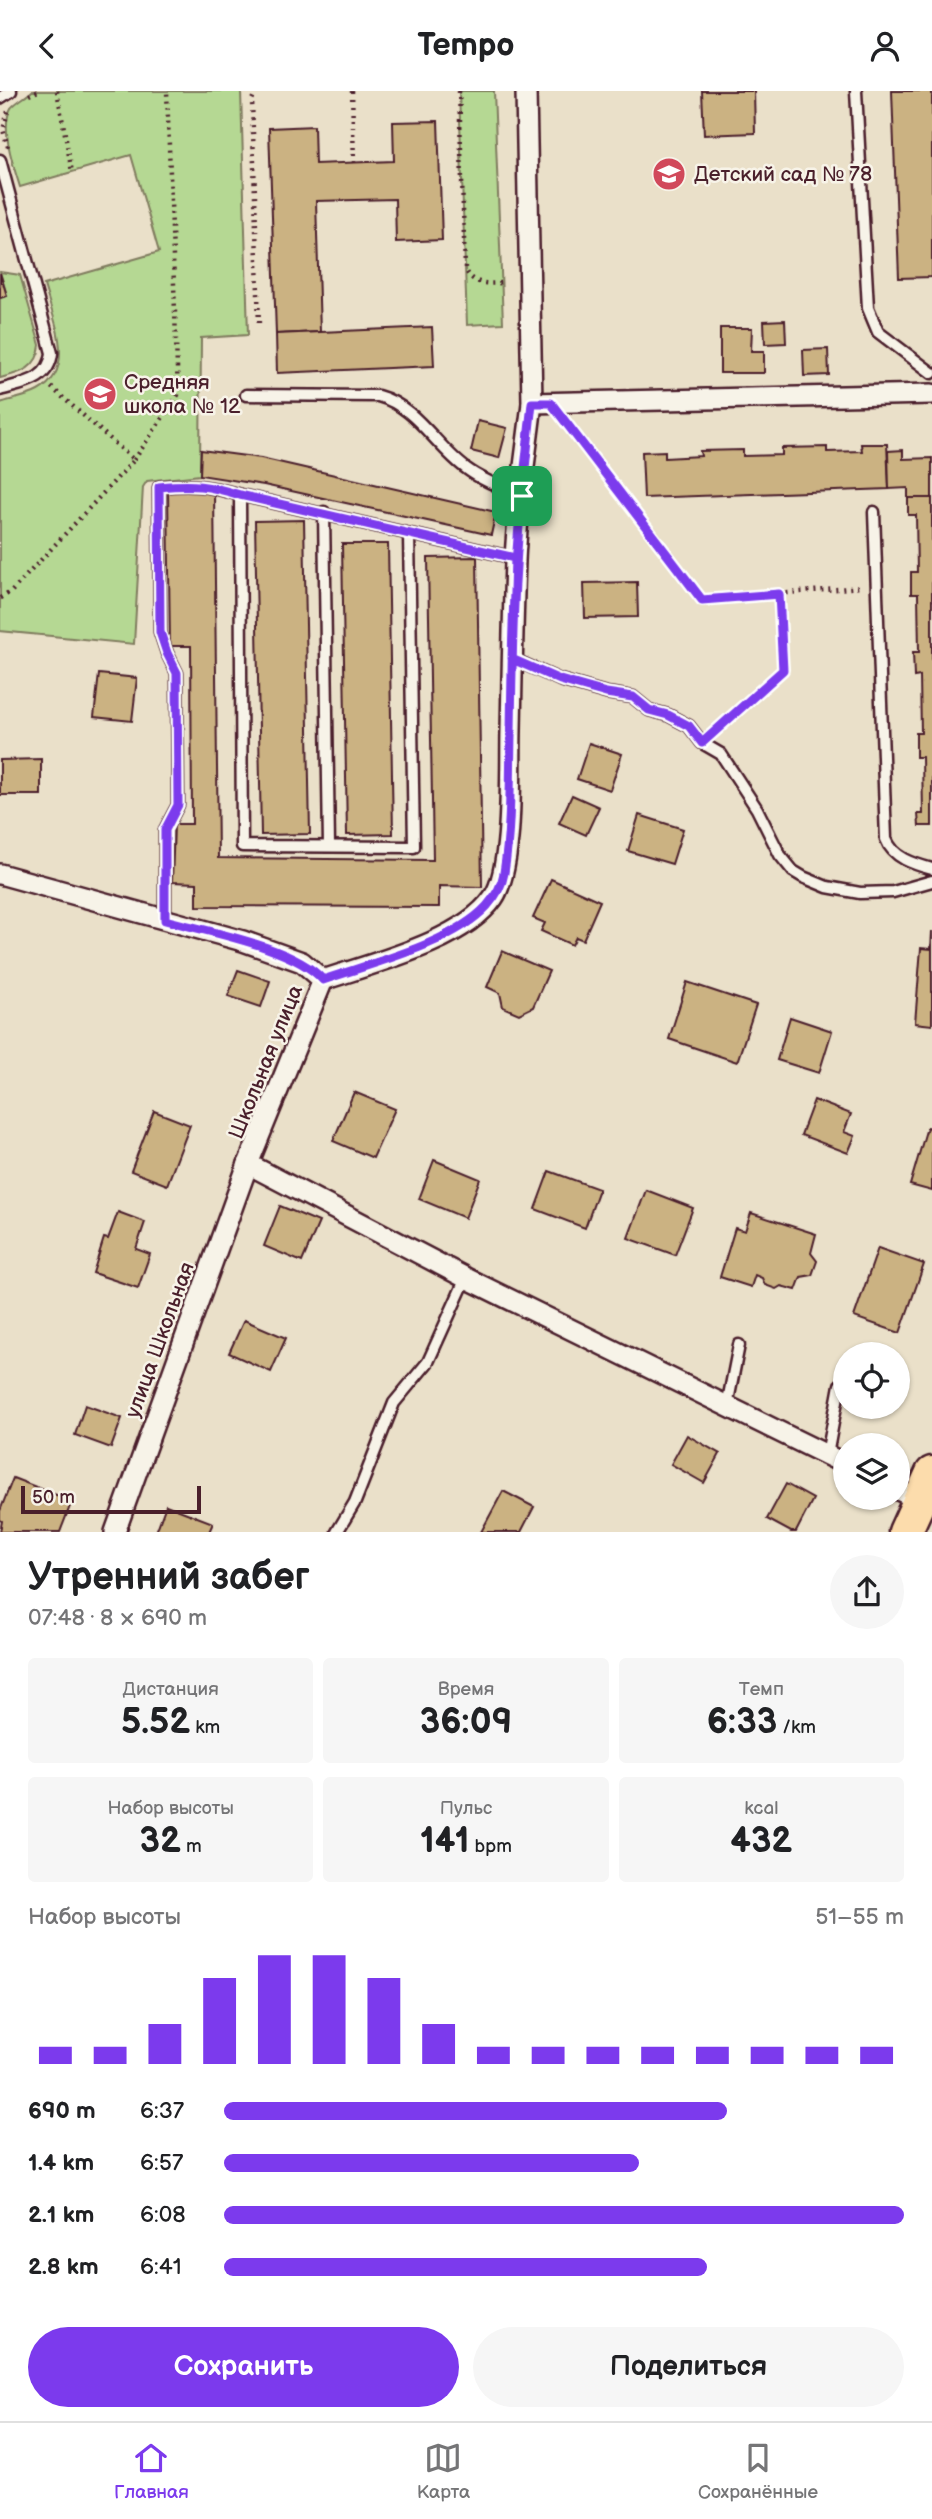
<!DOCTYPE html>
<html lang="ru">
<head>
<meta charset="utf-8">
<style>
  :root { --surface:#fff; --page:#f6f6f6; --text:#202124; --muted:#757577; --line:#e0e0e0; --accent:#7c3aed }
  body { margin:0; font-family:"Balsamiq Sans",sans-serif; background:var(--page); color:var(--text); height:100vh; display:flex; flex-direction:column; font-size:26px; white-space:nowrap }
  * { box-sizing:border-box; margin:0 }
  p { font-size:23px; color:var(--muted) }
  .icon { flex:none; width:38px; height:38px; fill:none; stroke:currentColor; stroke-width:2; stroke-linecap:round; stroke-linejoin:round }
  .map { position:relative; height:1441px; overflow:hidden }
  .drawer { display:flex; flex-direction:column; background:var(--surface); flex:1 }
  .drawer>* { flex:none }
  .fabs { position:absolute; left:833px; top:1251px; display:grid; gap:14px }
  .fabs a { display:grid; place-items:center; width:77px; height:77px; border-radius:50%; background:var(--surface); box-shadow:0 2px 5px #0004; font-size:35px }
  .scale { position:absolute; left:21px; bottom:18px; width:180px; box-sizing:border-box; padding-left:7px; border:4px solid #4a1f2b; border-top:0; font-size:19px; line-height:24px; white-space:nowrap; color:#4a1f2b; -webkit-text-stroke:5px #f7f3e8; paint-order:stroke }
  .pin { position:absolute; display:grid; place-items:center; width:60px; height:60px; color:#fff; margin:-30px; border-radius:14px; box-shadow:0 4px 10px #0006 }
  .round { display:grid; place-items:center; flex:none; width:74px; height:74px; border-radius:37px; background:var(--page) }
  .summary { display:flex; align-items:center; justify-content:space-between; height:119px; padding:0 28px }
  h1 { font-size:38px; font-weight:700; line-height:52px }
  .metrics { display:grid; grid-template-columns:repeat(3,1fr); gap:10px; height:119px; padding:7px 28px }
  .metrics div { display:grid; align-content:center; border-radius:7px; background:var(--page); text-align:center }
  .metrics b { font-size:35px; font-weight:700 }
  .metrics small { font-size:19px; font-weight:400 }
  .metrics p { font-size:19px }
  .chart { height:196px; padding:14px 28px }
  .chart p { display:flex; justify-content:space-between }
  .chart svg { width:100%; height:126px; margin-top:7px; stroke:var(--accent); stroke-width:6 }
  .cta { display:flex; gap:14px; margin-top:auto; padding:14px 28px }
  .cta a { flex:1; height:80px; border-radius:42px; background:var(--accent); color:#fff; font-size:28px; font-weight:700; line-height:80px; text-align:center }
  .cta a+a { background:var(--page); color:var(--text) }
  ul { padding:0 28px; list-style:none; font-size:23px }
  li { display:grid; grid-template-columns:112px 84px 1fr; align-items:center; height:52px }
  li i { height:18px; border-radius:9px; background:var(--accent) }
  header { display:flex; justify-content:space-between; align-items:center; height:91px; padding:0 28px; background:var(--surface); font-size:32px; font-weight:700 }
  .tabs { display:flex; justify-content:space-around; align-items:center; height:98px; border-top:2px solid var(--line); background:var(--surface); font-size:19px; color:var(--muted) }
  .tabs a { display:grid; justify-items:center; gap:4px }
  .tabs .current { color:var(--accent) }
  .map>svg:first-child { display:block }
  .green { fill:#b5d893; stroke:#807c5f; stroke-width:2 }
  .building { fill:#cbb282; stroke:#4a1f2b; stroke-width:2 }
  .lines { fill:none; stroke-linecap:round; stroke-linejoin:round }
  .service-casing { stroke:#4a1f2b; stroke-width:15 }
  .minor-casing { stroke:#4a1f2b; stroke-width:24 }
  .primary-casing { stroke:#4a1f2b; stroke-width:37 }
  .path { stroke:#4a1f2b; stroke-width:4.5; stroke-dasharray:2 5; stroke-linecap:butt }
  .service { stroke:#f7f3e8; stroke-width:10 }
  .minor { stroke:#f7f3e8; stroke-width:19 }
  .primary { stroke:#fcdcac; stroke-width:32 }
  .route-casing { stroke:#fff; stroke-width:14 }
  .route { stroke:#7c3aed; stroke-width:9 }
  .labels { text-anchor:middle; dominant-baseline:central; stroke-width:5; stroke-linejoin:round; paint-order:stroke }
  .poi-label { font-size:21px; fill:#4a1f2b; stroke:#f7f3e8; text-anchor:start }
  .street-label { font-size:21px; fill:#4a1f2b; stroke:#f7f3e8 }
</style>
</head>
<body>
<header><svg class="icon" aria-label="back" viewBox="0 0 24 24"><path d="M15 5l-7 7 7 7"/></svg>Tempo<svg class="icon" aria-label="person" viewBox="0 0 24 24"><circle cx="12" cy="8" r="4"/><path d="M4 21q1-7 8-7t8 7"/></svg></header>
<div class="map">
<svg width="932" height="1441" viewBox="0 0 932 1441">
  <rect width="100%" height="100%" fill="#eae0c9"/>
  <filter id="ink" filterUnits="userSpaceOnUse"><feTurbulence type="fractalNoise" baseFrequency=".0143" numOctaves="2"/><feDisplacementMap in="SourceGraphic" scale="14" xChannelSelector="R" yChannelSelector="G"/><feConvolveMatrix kernelMatrix="1 2 1 2 8 2 1 2 1" color-interpolation-filters="sRGB"/></filter>
  <g filter="url(#ink)">
    <!-- green -->
    <g class="green">
      <path d="M32 0H241L248 244 201 247 200 384 147 390 143 396 134 553 0 540V312C12 308 27 306 38 300 78 278 53 228 44 194L159 161 131 64 20 96C13 74 0 36 11 17 17 10 26 6 32 0Z"/>
      <polygon points="459,0 494,0 503,232 467,234"/>
      <path d="M0 181 20 184 40 254C38 278 20 282 0 287V207L7 204Z"/>
    </g>
    <!-- building -->
    <g class="building">
      <polygon points="702,0 754,0 755,42 704,44"/>
      <polygon points="892,0 932,0 932,186 899,187"/>
      <polygon points="438,30 442,149 396,151 395,108 316,110 320,241 276,243 269,37 314,35 315,73 394,70 393,31"/>
      <polygon points="0,182 7,205 0,207"/>
      <polygon points="785,229 786,252 765,253 764,230"/>
      <polygon points="432,236 434,275 277,282 276,243"/>
      <polygon points="720,237 752,237 751,260 764,260 764,282 720,282"/>
      <polygon points="828,258 829,284 804,285 803,259"/>
      <polygon points="478,330 507,337 499,367 471,360"/>
      <polygon points="861,353 887,353 889,398 644,407 642,361 665,360 665,367 701,365 700,360 743,359 743,365 782,364 782,357 827,356 827,361 862,360"/>
      <polygon points="201,359 261,367 496,421 491,444 264,394 200,384"/>
      <polygon points="903,359 903,368 932,367 932,407 908,407 908,397 889,398 888,360"/>
      <polygon points="168,399 214,400 218,767 433,769 428,467 477,466 482,796 439,795 439,816 197,815 197,792 172,791 174,733 192,733 191,555 170,555"/>
      <polygon points="908,407 932,407 932,735 919,735 918,723 923,723 922,666 916,666 916,642 921,642 920,585 914,586 913,561 919,561 918,503 911,503 911,481 917,481 916,424 908,424"/>
      <polygon points="304,429 310,743 261,744 255,430"/>
      <polygon points="342,453 388,453 393,743 347,744"/>
      <polygon points="637,491 638,526 585,527 584,492"/>
      <polygon points="99,583 137,587 132,630 94,626"/>
      <polygon points="589,652 622,663 610,699 577,688"/>
      <polygon points="41,668 41,704 0,704 0,669"/>
      <polygon points="572,704 599,716 586,744 559,732"/>
      <polygon points="639,724 683,738 672,773 628,760"/>
      <polygon points="551,788 600,810 583,849 576,846 572,854 541,840 545,832 533,827"/>
      <polygon points="932,840 932,934 915,932 921,857 931,858"/>
      <polygon points="502,860 549,880 533,916 519,923 503,916 500,902 487,896"/>
      <polygon points="238,879 270,890 261,916 228,905"/>
      <polygon points="687,891 756,914 737,971 669,948"/>
      <polygon points="790,926 832,940 819,982 777,969"/>
      <polygon points="354,1001 395,1018 373,1067 333,1050"/>
      <polygon points="814,1009 851,1023 844,1041 855,1045 848,1062 801,1044"/>
      <polygon points="154,1020 190,1034 167,1094 131,1080"/>
      <polygon points="927,1036 932,1038 932,1100 910,1094"/>
      <polygon points="434,1069 480,1088 465,1127 419,1108"/>
      <polygon points="549,1080 599,1098 585,1137 535,1118"/>
      <polygon points="646,1099 693,1117 675,1164 628,1147"/>
      <polygon points="280,1115 319,1131 302,1171 264,1155"/>
      <polygon points="118,1121 145,1131 136,1158 150,1163 138,1197 93,1182 104,1147 108,1148"/>
      <polygon points="751,1122 816,1143 811,1162 817,1170 812,1184 801,1186 796,1199 781,1195 776,1198 765,1194 762,1187 755,1184 751,1196 720,1186 735,1137 745,1140"/>
      <polygon points="878,1157 924,1173 900,1242 854,1226"/>
      <polygon points="244,1229 286,1247 271,1281 229,1262"/>
      <polygon points="85,1314 122,1327 111,1357 75,1344"/>
      <polygon points="687,1344 720,1363 704,1392 671,1373"/>
      <polygon points="13,1387 72,1410 60,1441 0,1441 2,1430 0,1429 0,1420"/>
      <polygon points="786,1393 813,1408 796,1441 791,1441 767,1428"/>
      <polygon points="503,1400 534,1416 521,1441 481,1441"/>
      <polygon points="166,1414 213,1432 209,1441 156,1441"/>
    </g>
    <g class="lines">
      <defs>
        <g id="service">
          <polyline points="856,0 868,217 878,241 932,282"/>
          <polyline points="0,7 11,0"/>
          <path d="M0 69 52 262C49 290 23 292 0 299"/>
          <path d="M246 304 378 305C416 315 436 356 467 378 483 390 503 397 522 405"/>
          <polyline points="240,404 242,755 414,756 409,443"/>
          <polyline points="324,421 329,755"/>
          <path d="M874 421 886 748C893 767 914 773 932 778"/>
          <polyline points="513,568 560,589 606,602 633,606 649,619 668,624 689,635 702,652 721,663 757,718 780,764 793,780 803,786 827,796 860,802 893,801 932,790"/>
          <path d="M165 829V739L178 714 177 582 167 562 160 541 159 396C192 393 208 394 240 404L515 467"/>
          <polyline points="727,1315 739,1254"/>
          <polyline points="827,1364 840,1294"/>
          <polyline points="337,1441 355,1411 394,1312 428,1271 466,1187"/>
        </g>
        <g id="minor">
          <polyline points="526,0 532,312 932,303"/>
          <polyline points="0,783 243,850 302,871 323,889"/>
          <path d="M323 889C373 872 462 851 493 807 514 778 510 678 511 640 512 583 513 527 515 470 517 418 526 364 532 312"/>
          <polyline points="248,1073 466,1187 845,1373"/>
          <polyline points="898,1399 921,1410"/>
          <polyline points="115,1441 248,1073 323,889"/>
        </g>
        <polyline id="primary" points="905,1441 932,1382"/>
      </defs>
      <!-- service casing -->
      <use href="#service" class="service-casing"/>
      <!-- minor casing -->
      <use href="#minor" class="minor-casing"/>
      <!-- primary casing -->
      <use href="#primary" class="primary-casing"/>
      <!-- path -->
      <g class="path">
        <polyline points="57,0 72,81"/>
        <polyline points="256,0 252,9 259,235"/>
        <polyline points="352,0 354,72"/>
        <path d="M459 0 465 177C472 194 486 193 501 192"/>
        <polyline points="29,4 38,0"/>
        <polyline points="8,56 3,39 8,20"/>
        <polyline points="566,332 702,509 862,496"/>
        <polyline points="134,369 178,304 167,0"/>
        <polyline points="0,507 11,501 134,369 51,296"/>
        <polyline points="714,642 783,579 779,503"/>
      </g>
      <!-- service -->
      <use href="#service" class="service"/>
      <!-- minor -->
      <use href="#minor" class="minor"/>
      <!-- primary -->
      <use href="#primary" class="primary"/>
    </g>
  </g>
  <g class="lines" filter="url(#ink)">
    <defs>
      <path id="route" d="M522 405C513 484 512 564 511 644 510 690 511 737 504 782 502 795 495 806 487 815 452 853 372 872 323 889 294 856 209 841 165 829V739L178 714 177 582 167 562 160 541 159 396C193 393 208 394 240 404L515 467 512 568 560 589 606 602 633 606 649 619 668 624 689 635 702 652 783 579 779 503 702 509 551 312H532L522 405"/>
    </defs>
    <!-- route casing -->
    <use href="#route" class="route-casing"/>
    <!-- route -->
    <use href="#route" class="route"/>
  </g>
  <!-- icons -->
  <defs>
    <symbol id="school-disc" viewBox="-11 -11 22 22"><circle r="9.5" fill="#d1495b" stroke="#f7f3e8"/><path d="M0-5L7-2L0 1L-7-2ZM-4 1L0 2.5L4 1V4Q0 6-4 4Z" fill="#fff"/></symbol>
  </defs>
  <g fill-rule="evenodd">
    <use href="#school-disc" x="650" y="64" width="38" height="38"/>
    <use href="#school-disc" x="81" y="284" width="38" height="38"/>
  </g>
  <g class="labels">
    <!-- poi labels -->
    <g class="poi-label">
      <text x="694" y="83">Детский сад № 78</text>
      <text x="124" y="291">Средняя<tspan x="124" dy="24">школа № 12</tspan></text>
    </g>
    <!-- street labels -->
    <g class="street-label">
      <text transform="translate(266 971) rotate(-68)">Школьная улица</text>
      <text transform="translate(160 1249) rotate(-70)">улица Школьная</text>
    </g>
  </g>
</svg>
<div class="fabs">
<a><svg class="icon" aria-label="locate" viewBox="0 0 24 24"><circle cx="12" cy="12" r="6"/><path d="M12 2v4M12 18v4M2 12h4M18 12h4"/></svg></a>
<a><svg class="icon" aria-label="layers" viewBox="0 0 24 24"><path d="M12 4l9 5-9 5-9-5zM3 14l9 5 9-5"/></svg></a>
</div>
<div class="scale">50 m</div>
<div class="pin" style="left:522px;top:405px;background:#1e9e55"><svg class="icon" aria-label="arrive" viewBox="0 0 24 24"><path d="M6 21V4h12l-3 4 3 4H6"/></svg></div>
</div>
<section class="drawer">
<div class="summary"><div><h1>Утренний забег</h1><p>07:48 · 8 × 690 m</p></div><a class="round"><svg class="icon" aria-label="share" viewBox="0 0 24 24"><path d="M12 15V3M7 8l5-5 5 5M5 13v7h14v-7"/></svg></a></div>
<div class="metrics">
<div><p>Дистанция</p><b>5.52<small> km</small></b></div>
<div><p>Время</p><b>36:09</b></div>
<div><p>Темп</p><b>6:33<small> /km</small></b></div>
</div>
<div class="metrics">
<div><p>Набор высоты</p><b>32<small> m</small></b></div>
<div><p>Пульс</p><b>141<small> bpm</small></b></div>
<div><p>kcal</p><b>432</b></div>
</div>
<div class="chart"><p><span>Набор высоты</span>51–55 m</p>
<svg viewBox="0 0 160 44" preserveAspectRatio="none"><path d="M5 44V38M15 44V38M25 44V30M35 44V14M45 44V6M55 44V6M65 44V14M75 44V30M85 44V38M95 44V38M105 44V38M115 44V38M125 44V38M135 44V38M145 44V38M155 44V38"/></svg>
</div>
<ul>
<li><b>690 m</b>6:37<i style="width:74%"></i></li>
<li><b>1.4 km</b>6:57<i style="width:61%"></i></li>
<li><b>2.1 km</b>6:08<i style="width:100%"></i></li>
<li><b>2.8 km</b>6:41<i style="width:71%"></i></li>
</ul>
<div class="cta"><a>Сохранить</a><a>Поделиться</a></div>
</section>
<nav class="tabs">
<a class="current"><svg class="icon" aria-label="home" viewBox="0 0 24 24"><path d="M3 11l9-7 9 7M6 9v11h12V9"/></svg>Главная</a>
<a><svg class="icon" aria-label="map" viewBox="0 0 24 24"><path d="M3 6l6-2 6 2 6-2v14l-6 2-6-2-6 2zM9 4v14M15 6v14"/></svg>Карта</a>
<a><svg class="icon" aria-label="saved" viewBox="0 0 24 24"><path d="M7 4h10v16l-5-4-5 4z"/></svg>Сохранённые</a>
</nav>
</body>
</html>
